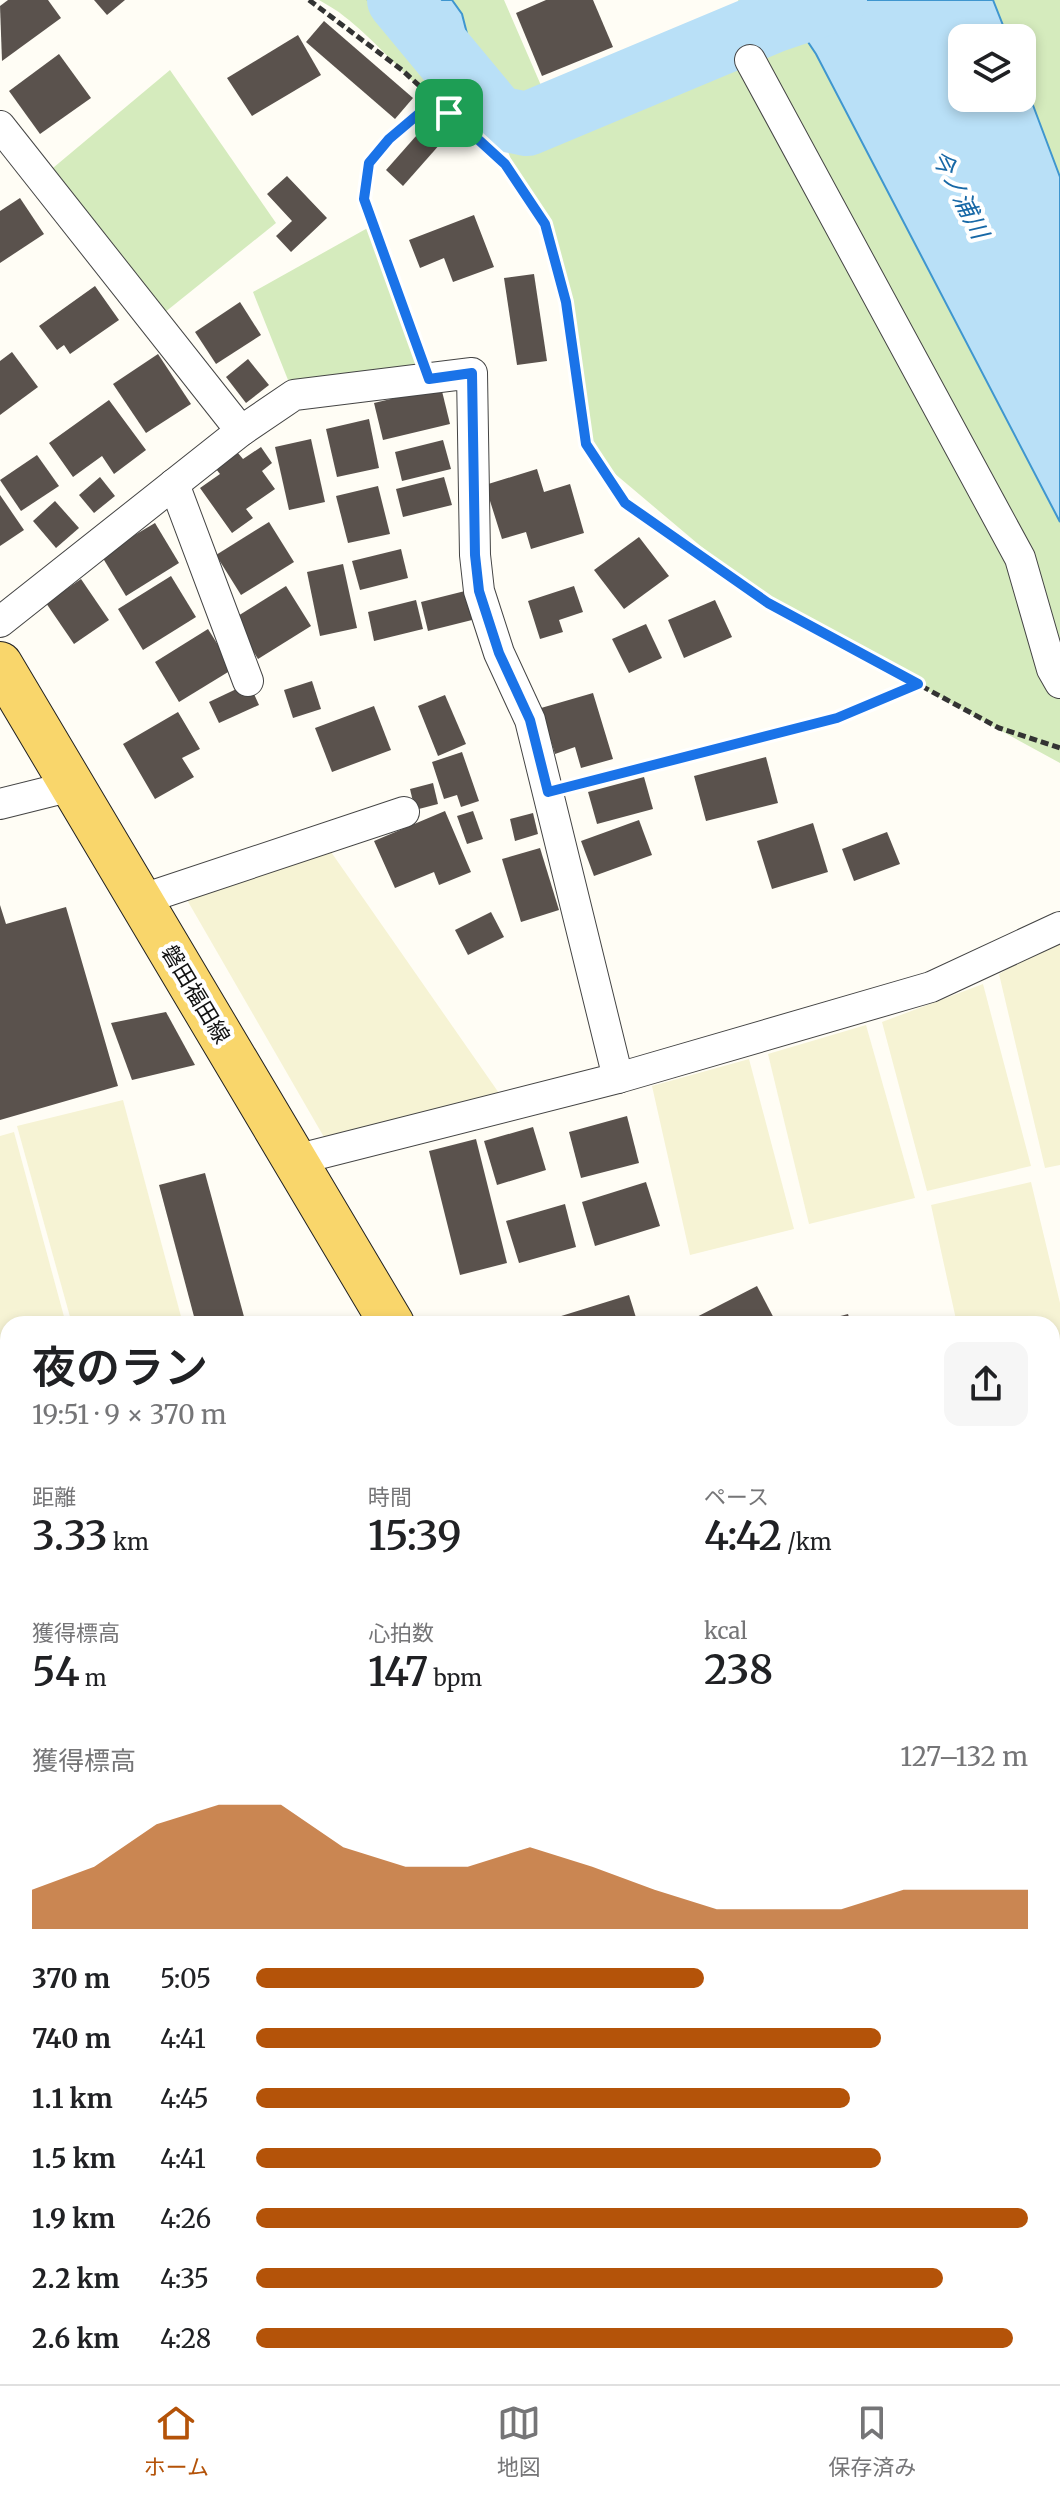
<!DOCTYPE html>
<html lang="ja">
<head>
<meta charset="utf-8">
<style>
  :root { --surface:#fff; --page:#f6f6f6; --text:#202124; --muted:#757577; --line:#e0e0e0; --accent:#b45309 }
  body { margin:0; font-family:Merriweather,"Noto Sans JP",serif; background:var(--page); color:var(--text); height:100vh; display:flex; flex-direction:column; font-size:30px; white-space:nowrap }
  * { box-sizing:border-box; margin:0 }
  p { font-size:26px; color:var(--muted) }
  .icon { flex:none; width:44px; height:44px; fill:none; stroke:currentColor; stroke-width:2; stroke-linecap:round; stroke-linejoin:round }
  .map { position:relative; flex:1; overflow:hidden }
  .details { position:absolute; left:0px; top:1316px; width:1060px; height:1068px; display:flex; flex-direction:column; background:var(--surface); border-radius:24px 24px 0 0; box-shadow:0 4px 12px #0003 }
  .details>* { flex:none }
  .buttons { position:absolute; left:948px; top:24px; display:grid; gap:16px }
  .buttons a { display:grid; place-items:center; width:88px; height:88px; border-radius:16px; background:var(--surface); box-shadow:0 4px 12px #0003; font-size:40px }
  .pin { position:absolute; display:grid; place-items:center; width:68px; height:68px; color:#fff; margin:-34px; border-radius:16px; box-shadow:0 4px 12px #0006 }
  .round { display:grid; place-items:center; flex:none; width:84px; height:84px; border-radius:16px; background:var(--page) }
  .head { display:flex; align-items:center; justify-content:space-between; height:136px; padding:0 32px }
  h1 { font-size:44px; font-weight:600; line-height:60px }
  .figures { display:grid; grid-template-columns:repeat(3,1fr); gap:12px; height:136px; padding:8px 32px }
  .figures div { display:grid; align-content:center }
  .figures b { font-size:40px; font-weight:600 }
  .figures small { font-size:22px; font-weight:400 }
  .figures p { font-size:22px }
  .chart { height:224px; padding:16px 32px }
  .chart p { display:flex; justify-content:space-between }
  .chart svg { width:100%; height:144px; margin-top:8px; fill:var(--accent); opacity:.7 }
  ul { padding:0 32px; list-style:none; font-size:26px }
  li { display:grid; grid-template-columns:128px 96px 1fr; align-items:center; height:60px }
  li i { height:20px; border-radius:10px; background:var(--accent) }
  .tabs { display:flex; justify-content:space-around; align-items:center; height:112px; border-top:2px solid var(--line); background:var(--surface); font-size:22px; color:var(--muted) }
  .tabs a { display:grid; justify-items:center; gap:4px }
  .tabs .on { color:var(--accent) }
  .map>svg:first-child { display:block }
  .farmland { fill:#f6f3d4 }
  .green { fill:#d5ebbd; fill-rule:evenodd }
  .water { fill:#b9e0f7; stroke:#3f96cf; stroke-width:2 }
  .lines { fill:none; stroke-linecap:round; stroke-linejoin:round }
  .river { stroke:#b9e0f7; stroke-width:64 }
  .building { fill:#5a524d }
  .minor-casing { stroke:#444; stroke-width:32 }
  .primary-casing { stroke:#222; stroke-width:46 }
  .path { stroke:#333; stroke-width:5; stroke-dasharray:8 4; stroke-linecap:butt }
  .minor { stroke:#fff; stroke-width:30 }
  .primary { stroke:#f9d66b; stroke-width:44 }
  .route-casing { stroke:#fff; stroke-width:16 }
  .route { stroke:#1a73e8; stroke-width:10 }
  .labels { text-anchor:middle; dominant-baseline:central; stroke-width:8; stroke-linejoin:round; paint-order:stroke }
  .street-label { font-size:22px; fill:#111; stroke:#fff }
  .water-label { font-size:24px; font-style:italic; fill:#1768a6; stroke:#fff }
</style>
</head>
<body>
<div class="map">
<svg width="1060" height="2384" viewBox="0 0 1060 2384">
  <rect width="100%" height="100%" fill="#fffdf5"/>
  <!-- farmland -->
  <g class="farmland">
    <polygon points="322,839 508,1106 332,1151 179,886"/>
    <polygon points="1060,938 1060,1165 1045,1168 999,974"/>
    <polygon points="983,984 1031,1166 927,1191 882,1022"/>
    <polygon points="866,1025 915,1198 809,1224 768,1054"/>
    <polygon points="749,1059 794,1229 690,1255 652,1086"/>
    <polygon points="123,1100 183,1324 72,1324 17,1126"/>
    <polygon points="14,1132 66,1324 8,1324 8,1409 0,1411 0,1136"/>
    <polygon points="1031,1182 1060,1303 1060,1353 1052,1355 1052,1324 957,1324 931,1205"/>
    <polygon points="8,1453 8,1729 0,1731 0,1455"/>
    <polygon points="0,1823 8,1852 8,2049 0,2051"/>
    <polygon points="8,2116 8,2281 0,2251 0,2118"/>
    <polygon points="0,2272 8,2302 8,2376 28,2376 30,2384 0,2384"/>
    <polygon points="281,2376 392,2376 394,2384 283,2384"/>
    <polygon points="407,2376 519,2376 521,2384 409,2384"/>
    <polygon points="769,2376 881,2376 883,2384 771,2384"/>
  </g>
  <!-- green -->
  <g class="green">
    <path d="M319 0H504L543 90 740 5 738 0H1060V763L768 603 595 457 558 274 504 142C448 132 390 51 345 17 337 10 327 5 319 0ZM962 38H1022V98H962Z"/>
    <polygon points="170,70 276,223 154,321 41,178"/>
    <polygon points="373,225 429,379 294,395 253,292"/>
  </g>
  <!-- water -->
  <g class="water">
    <polygon points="368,0 452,0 462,14 485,104"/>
    <polygon points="780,0 993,0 1008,38 962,38 962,98 1022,98 1022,76 1060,177 1060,522 816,54"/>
  </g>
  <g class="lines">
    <!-- river -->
    <polyline class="river" points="399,0 497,118 527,124 773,21 835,0"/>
  </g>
  <!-- building -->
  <g class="building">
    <polygon points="8,0 48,0 61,18 2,61 0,6"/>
    <polygon points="94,0 125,0 107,15"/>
    <polygon points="546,0 593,0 613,47 542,76 516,13"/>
    <polygon points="324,21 413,98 395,119 306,42"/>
    <polygon points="298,35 321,75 252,116 227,78"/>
    <polygon points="59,54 91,98 40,134 9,91"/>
    <polygon points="424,127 441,143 403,186 386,170"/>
    <polygon points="287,176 327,218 291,252 276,236 292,221 267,194"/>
    <polygon points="20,198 44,234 0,263 0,211"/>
    <polygon points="474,215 494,267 453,282 444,258 420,268 409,240"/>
    <polygon points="534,274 547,361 517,365 504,278"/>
    <polygon points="95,286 119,320 70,354 64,345 57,350 39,326"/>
    <polygon points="240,302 261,335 216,364 195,332"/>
    <polygon points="12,352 38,387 0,415 0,361"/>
    <polygon points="158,354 191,404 146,433 113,384"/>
    <polygon points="248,359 269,385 246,403 226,377"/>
    <polygon points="441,387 450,424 383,440 374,403"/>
    <polygon points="109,400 146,450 114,474 102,456 73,477 49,443"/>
    <polygon points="369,419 379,468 337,477 326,429"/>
    <polygon points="311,439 325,502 289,510 275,447"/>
    <polygon points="443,440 451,469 402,481 395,452"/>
    <polygon points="261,447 272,463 262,471 275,489 246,509 253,518 232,533 200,488 220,474 216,469 238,453 243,459"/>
    <polygon points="37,455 59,486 21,511 0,480"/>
    <polygon points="537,469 544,492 570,484 584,533 531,549 526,532 502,539 485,485"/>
    <polygon points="100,477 115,496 94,513 79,495"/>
    <polygon points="444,477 452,505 403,517 396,489"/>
    <polygon points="378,486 390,534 348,543 336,496"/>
    <polygon points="0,495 24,530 0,546"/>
    <polygon points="55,501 79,528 56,548 33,521"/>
    <polygon points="269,522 294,562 241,595 216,555"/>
    <polygon points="155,523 179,563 126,596 101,555"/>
    <polygon points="639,537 669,576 624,609 594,570"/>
    <polygon points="401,549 408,578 360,590 352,561"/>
    <polygon points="343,564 357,628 320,636 307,572"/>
    <polygon points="171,576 196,617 143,650 118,609"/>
    <polygon points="81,579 109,620 74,644 46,603"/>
    <polygon points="286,586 311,626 258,659 233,619"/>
    <polygon points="574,586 583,612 559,620 563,632 540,639 528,601"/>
    <polygon points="469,590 476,619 428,631 421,602"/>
    <polygon points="416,600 423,629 374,641 368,612"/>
    <polygon points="715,600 732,637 684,658 668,620"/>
    <polygon points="646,624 662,658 629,673 612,639"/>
    <polygon points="208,629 233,669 179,702 155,662"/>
    <polygon points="312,681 321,709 293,718 284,690"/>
    <polygon points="249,683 259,705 219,723 209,702"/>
    <polygon points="593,693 613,759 581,768 575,747 555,754 541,708"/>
    <polygon points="445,695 466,744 438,756 418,706"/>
    <polygon points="374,706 391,750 332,772 315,728"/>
    <polygon points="178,712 200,749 182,758 194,777 155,799 123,744"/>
    <polygon points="462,752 479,801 461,807 457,795 444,799 432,762"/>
    <polygon points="766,757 778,803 706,821 694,776"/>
    <polygon points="644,777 653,809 597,824 588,792"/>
    <polygon points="433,783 438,804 415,810 410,789"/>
    <polygon points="445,811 471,872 439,885 434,872 395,888 374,841"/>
    <polygon points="473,811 483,839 467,844 457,816"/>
    <polygon points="533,813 538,834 515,841 510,819"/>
    <polygon points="639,820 652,855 594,876 581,841"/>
    <polygon points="813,823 828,872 772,889 757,841"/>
    <polygon points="887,832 900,864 854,881 842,849"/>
    <polygon points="540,848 559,910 521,922 502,859"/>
    <polygon points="0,905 6,924 66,907 118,1086 0,1120"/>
    <polygon points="491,912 504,937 468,955 455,930"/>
    <polygon points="166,1012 195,1065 132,1080 111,1023"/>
    <polygon points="627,1116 639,1163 581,1178 569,1132"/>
    <polygon points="533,1127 546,1170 497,1185 484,1141"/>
    <polygon points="476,1139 507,1263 460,1275 429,1151"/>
    <polygon points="205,1173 246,1324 196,1324 159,1185"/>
    <polygon points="646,1182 660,1226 595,1246 582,1202"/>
    <polygon points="565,1204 576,1247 519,1263 506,1221"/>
    <polygon points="757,1286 777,1324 683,1324"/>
    <polygon points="629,1295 638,1324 560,1324 558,1317"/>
    <polygon points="848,1314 851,1324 814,1324 814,1323"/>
    <polygon points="1060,1429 1060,1481 1052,1483 1052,1431"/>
    <polygon points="1060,1664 1060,1725 1052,1727 1052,1667"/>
    <polygon points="597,2376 690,2376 692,2384 599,2384"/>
  </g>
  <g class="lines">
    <defs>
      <g id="minor">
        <polyline points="750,60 1020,558 1052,669 1060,683"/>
        <polyline points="0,126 241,431"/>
        <polyline points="174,484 248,681"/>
        <polyline points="0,622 241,431 294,395 472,373 475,555 479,591 499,653 530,720 618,1078"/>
        <polyline points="0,804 72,786"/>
        <polyline points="140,900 404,812"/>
        <polyline points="295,1160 618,1078 931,987 1060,927"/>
        <polyline points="1052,1375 1060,1373"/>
        <polyline points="0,1443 8,1474"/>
        <polyline points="1052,1813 1060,1811"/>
        <polyline points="0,2088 8,2087"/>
        <polyline points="1052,2298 1060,2296"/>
        <polyline points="240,2376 242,2384"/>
      </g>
      <g id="primary">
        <polyline points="0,664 392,1324"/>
        <polyline points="985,2376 989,2384"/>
      </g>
    </defs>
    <!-- minor casing -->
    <use href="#minor" class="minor-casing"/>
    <!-- primary casing -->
    <use href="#primary" class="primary-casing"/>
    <!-- path -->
    <g class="path">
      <polyline points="309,0 402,70 505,164 545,224 566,302 586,444 625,503 768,603 999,728 1060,748"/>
      <polyline points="417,348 364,199 369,163 389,139 434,100"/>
      <polyline points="580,784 837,718 918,684"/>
    </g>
    <!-- minor -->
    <use href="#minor" class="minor"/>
    <!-- primary -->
    <use href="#primary" class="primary"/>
  </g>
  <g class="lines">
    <defs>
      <polygon id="route" points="435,100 505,164 545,224 566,302 586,444 625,503 768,603 918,684 837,718 548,792 530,720 499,653 479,591 475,555 472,373 429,379 364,199 369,163 389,139"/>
    </defs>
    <!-- route casing -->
    <use href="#route" class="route-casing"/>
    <!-- route -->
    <use href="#route" class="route"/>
  </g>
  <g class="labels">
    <!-- street labels -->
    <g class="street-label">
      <text transform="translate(196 994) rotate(59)">磐田福田線</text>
    </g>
    <!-- water labels -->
    <g class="water-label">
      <text transform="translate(960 194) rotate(63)">今ノ浦川</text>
    </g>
  </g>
</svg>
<div class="buttons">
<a><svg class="icon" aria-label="layers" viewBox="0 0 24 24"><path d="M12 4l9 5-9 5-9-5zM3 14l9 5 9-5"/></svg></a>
</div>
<div class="pin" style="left:449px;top:113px;background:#1e9e55"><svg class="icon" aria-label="arrive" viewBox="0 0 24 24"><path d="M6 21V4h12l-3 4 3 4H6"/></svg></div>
<section class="details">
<div class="head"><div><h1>夜のラン</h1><p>19:51 · 9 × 370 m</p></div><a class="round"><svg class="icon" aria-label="share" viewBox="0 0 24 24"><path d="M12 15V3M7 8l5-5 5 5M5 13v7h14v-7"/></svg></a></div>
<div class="figures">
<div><p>距離</p><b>3.33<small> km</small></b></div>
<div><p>時間</p><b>15:39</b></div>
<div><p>ペース</p><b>4:42<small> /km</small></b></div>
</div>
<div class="figures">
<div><p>獲得標高</p><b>54<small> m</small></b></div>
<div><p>心拍数</p><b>147<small> bpm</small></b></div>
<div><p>kcal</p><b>238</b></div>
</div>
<div class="chart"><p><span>獲得標高</span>127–132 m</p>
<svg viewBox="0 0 160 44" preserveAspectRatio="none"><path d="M0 44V32L10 25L20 12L30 6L40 6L50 19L60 25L70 25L80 19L90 25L100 32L110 38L120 38L130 38L140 32L150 32L160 32V44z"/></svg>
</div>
<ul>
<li><b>370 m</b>5:05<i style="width:58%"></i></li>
<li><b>740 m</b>4:41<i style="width:81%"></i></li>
<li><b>1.1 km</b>4:45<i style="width:77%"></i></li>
<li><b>1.5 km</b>4:41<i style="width:81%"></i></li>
<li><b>1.9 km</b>4:26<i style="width:100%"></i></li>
<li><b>2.2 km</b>4:35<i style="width:89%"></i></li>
<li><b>2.6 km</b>4:28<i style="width:98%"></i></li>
</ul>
</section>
</div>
<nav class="tabs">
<a class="on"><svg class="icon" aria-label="home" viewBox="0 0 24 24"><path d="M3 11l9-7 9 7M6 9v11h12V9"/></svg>ホーム</a>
<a><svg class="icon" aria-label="map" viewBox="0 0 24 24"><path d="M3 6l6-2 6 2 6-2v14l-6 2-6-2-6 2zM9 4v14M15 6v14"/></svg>地図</a>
<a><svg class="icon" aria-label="saved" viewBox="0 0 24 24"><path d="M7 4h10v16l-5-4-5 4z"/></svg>保存済み</a>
</nav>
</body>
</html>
